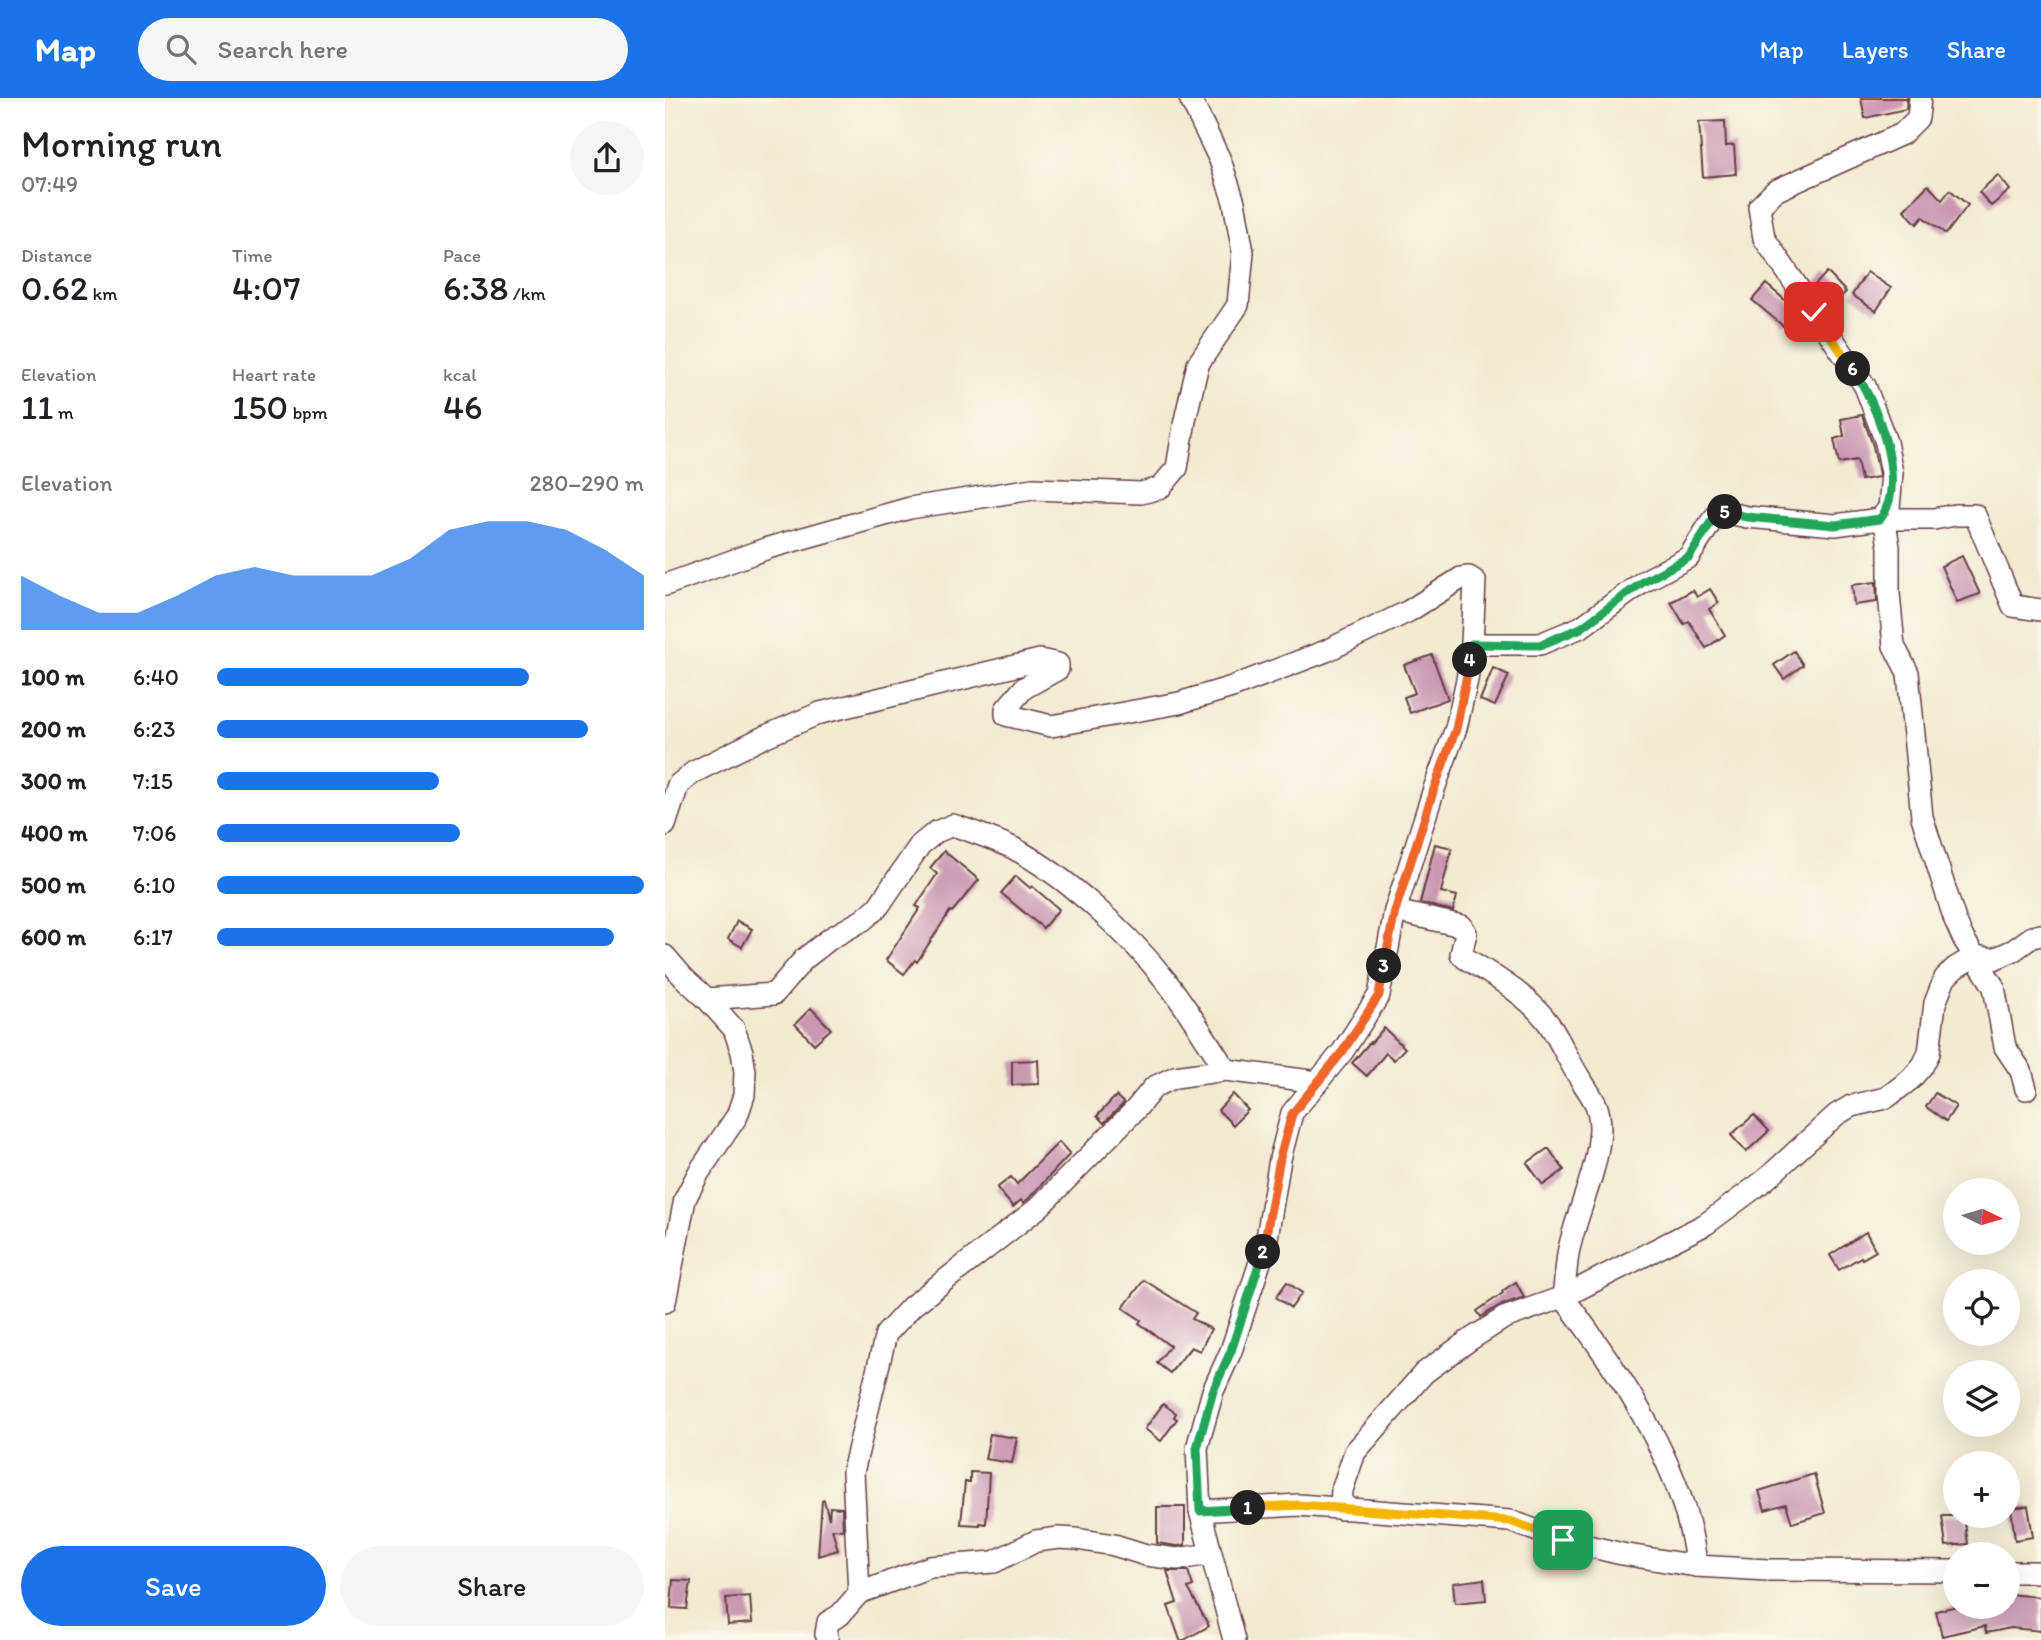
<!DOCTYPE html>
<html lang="en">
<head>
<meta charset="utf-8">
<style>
  :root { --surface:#fff; --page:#f6f6f6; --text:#202124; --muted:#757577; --accent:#1a73e8 }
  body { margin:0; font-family:Itim,sans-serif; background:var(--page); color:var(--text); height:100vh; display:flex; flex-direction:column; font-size:26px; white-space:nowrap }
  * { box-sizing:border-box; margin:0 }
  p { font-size:23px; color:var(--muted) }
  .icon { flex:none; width:38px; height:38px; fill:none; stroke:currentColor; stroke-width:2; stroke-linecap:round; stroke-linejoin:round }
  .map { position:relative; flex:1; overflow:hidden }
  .panel { display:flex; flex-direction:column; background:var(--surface); width:665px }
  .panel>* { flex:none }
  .needle { width:46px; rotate:95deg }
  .tools { position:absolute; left:1278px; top:1080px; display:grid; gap:14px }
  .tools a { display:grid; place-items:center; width:77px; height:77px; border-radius:50%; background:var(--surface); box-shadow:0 7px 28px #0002; font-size:35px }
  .pin { position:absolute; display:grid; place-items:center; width:60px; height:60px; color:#fff; margin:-30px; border-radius:14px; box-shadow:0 4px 10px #0006 }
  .km { position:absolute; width:35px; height:35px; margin:-18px; border-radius:50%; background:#222; color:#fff; font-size:19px; line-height:35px; text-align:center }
  .round { display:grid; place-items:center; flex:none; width:74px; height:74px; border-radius:37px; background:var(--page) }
  .headline { display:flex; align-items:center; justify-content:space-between; height:119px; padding:0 21px }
  h1 { font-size:38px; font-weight:600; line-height:52px }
  .stats { display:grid; grid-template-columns:repeat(3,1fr); gap:10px; height:119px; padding:7px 21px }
  .stats div { display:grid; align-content:center }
  .stats b { font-size:35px; font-weight:600 }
  .stats small { font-size:19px; font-weight:400 }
  .stats p { font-size:19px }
  .chart { height:196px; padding:14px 21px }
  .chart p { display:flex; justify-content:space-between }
  .chart svg { width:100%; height:126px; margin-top:7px; fill:var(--accent); opacity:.7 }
  .cta { display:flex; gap:14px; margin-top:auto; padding:14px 21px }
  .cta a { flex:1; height:80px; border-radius:42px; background:var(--accent); color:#fff; font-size:28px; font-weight:600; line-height:80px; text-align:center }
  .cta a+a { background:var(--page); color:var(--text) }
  ul { padding:0 21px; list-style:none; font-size:23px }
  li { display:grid; grid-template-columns:112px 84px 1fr; align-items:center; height:52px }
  li i { height:18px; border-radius:9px; background:var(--accent) }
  header { display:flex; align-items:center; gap:42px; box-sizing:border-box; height:98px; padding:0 35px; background:var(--accent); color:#fff }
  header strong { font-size:33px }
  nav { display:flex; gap:38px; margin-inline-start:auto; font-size:24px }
  .search { width:490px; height:63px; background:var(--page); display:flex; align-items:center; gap:18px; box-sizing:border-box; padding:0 24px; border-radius:38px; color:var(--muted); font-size:26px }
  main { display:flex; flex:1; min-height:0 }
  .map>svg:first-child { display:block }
  .building { fill:#ca97b3 }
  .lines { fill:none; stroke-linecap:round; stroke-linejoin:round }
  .minor-casing { stroke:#633d44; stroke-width:24 }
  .minor { stroke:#fff; stroke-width:21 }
  .split-1-casing { stroke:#fff; stroke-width:14 }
  .split-2-casing { stroke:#fff; stroke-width:14 }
  .split-3-casing { stroke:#fff; stroke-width:14 }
  .split-4-casing { stroke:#fff; stroke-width:14 }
  .split-5-casing { stroke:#fff; stroke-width:14 }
  .split-6-casing { stroke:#fff; stroke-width:14 }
  .split-7-casing { stroke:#fff; stroke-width:14 }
  .split-1 { stroke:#f5b400; stroke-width:9 }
  .split-2 { stroke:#22a559; stroke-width:9 }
  .split-3 { stroke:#f0652b; stroke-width:9 }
  .split-4 { stroke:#f0652b; stroke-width:9 }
  .split-5 { stroke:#22a559; stroke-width:9 }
  .split-6 { stroke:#22a559; stroke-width:9 }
  .split-7 { stroke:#f5b400; stroke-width:9 }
</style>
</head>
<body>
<header>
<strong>Map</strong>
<div class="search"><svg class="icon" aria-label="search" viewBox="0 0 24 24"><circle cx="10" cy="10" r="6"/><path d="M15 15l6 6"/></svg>Search here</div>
<nav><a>Map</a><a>Layers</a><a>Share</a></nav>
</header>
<main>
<section class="panel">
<div class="headline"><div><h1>Morning run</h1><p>07:49</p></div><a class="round"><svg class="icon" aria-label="share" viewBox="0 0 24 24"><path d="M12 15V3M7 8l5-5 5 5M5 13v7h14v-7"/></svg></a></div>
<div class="stats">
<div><p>Distance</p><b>0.62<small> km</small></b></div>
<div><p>Time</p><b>4:07</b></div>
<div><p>Pace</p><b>6:38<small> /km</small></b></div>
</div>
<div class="stats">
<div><p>Elevation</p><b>11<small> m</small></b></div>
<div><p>Heart rate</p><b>150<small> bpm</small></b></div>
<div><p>kcal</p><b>46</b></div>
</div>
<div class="chart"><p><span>Elevation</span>280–290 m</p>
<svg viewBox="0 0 160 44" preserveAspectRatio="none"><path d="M0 44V25L10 32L20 38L30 38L40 32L50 25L60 22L70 25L80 25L90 25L100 19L110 9L120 6L130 6L140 9L150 16L160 25V44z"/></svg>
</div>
<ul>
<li><b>100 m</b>6:40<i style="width:73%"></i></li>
<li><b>200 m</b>6:23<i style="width:87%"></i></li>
<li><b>300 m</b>7:15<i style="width:52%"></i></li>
<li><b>400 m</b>7:06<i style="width:57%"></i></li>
<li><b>500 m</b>6:10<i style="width:100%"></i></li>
<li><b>600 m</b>6:17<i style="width:93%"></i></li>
</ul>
<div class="cta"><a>Save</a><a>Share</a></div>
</section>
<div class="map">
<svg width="1376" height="1542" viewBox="0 0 1376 1542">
  <rect width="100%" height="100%" fill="#fbf7ec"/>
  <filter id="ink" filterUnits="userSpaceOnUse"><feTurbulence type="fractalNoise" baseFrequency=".0143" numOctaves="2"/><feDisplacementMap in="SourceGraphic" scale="14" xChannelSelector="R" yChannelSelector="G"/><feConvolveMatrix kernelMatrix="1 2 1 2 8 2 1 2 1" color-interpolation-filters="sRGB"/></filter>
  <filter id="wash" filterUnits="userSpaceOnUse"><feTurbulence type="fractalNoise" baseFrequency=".00686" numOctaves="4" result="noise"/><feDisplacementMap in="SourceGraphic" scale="28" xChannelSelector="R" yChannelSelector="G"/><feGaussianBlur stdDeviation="1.57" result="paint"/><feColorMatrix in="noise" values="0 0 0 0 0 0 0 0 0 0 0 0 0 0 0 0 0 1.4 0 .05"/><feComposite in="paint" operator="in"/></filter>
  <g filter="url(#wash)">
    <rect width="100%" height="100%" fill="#f3ead2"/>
    <g id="blocks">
      <!-- building -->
      <g class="building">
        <polygon points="1196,0 1242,0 1241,11 1200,20"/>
        <polygon points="1060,23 1061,48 1069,47 1071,76 1038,79 1034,24"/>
        <polygon points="1333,77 1345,92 1326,108 1314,94"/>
        <polygon points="1263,87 1277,102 1285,92 1303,107 1281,136 1258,119 1252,126 1239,112"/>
        <polygon points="1162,174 1181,194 1163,211 1148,189"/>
        <polygon points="1202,174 1226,190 1211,213 1187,197"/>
        <polygon points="1101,186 1134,214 1118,228 1087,202"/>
        <polygon points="1197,317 1208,348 1214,376 1214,379 1196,382 1192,362 1174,365 1169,341 1179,338 1176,321"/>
        <polygon points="1297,458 1315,496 1292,504 1276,468"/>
        <polygon points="1211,484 1212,504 1189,507 1187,487"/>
        <polygon points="1045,491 1054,505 1044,511 1060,537 1041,550 1024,523 1019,526 1006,504 1028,492 1032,499"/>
        <polygon points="1129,553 1138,567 1119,581 1109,567"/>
        <polygon points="767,557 783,601 745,615 739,599 750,595 739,567"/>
        <polygon points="828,570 844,577 830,608 815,602"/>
        <polygon points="770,746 787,750 776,794 792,798 788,813 755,805"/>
        <polygon points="279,753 314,782 287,814 285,813 252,864 250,862 239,876 221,862 255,810 251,808 272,776 265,770"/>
        <polygon points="351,778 365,790 367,788 394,811 378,830 336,795"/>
        <polygon points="72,823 87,831 77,849 63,841"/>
        <polygon points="146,910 166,931 149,946 130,926"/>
        <polygon points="719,930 740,950 729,962 721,955 702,978 687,965 705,944 706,945"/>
        <polygon points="373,962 374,986 347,987 347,963"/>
        <polygon points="1270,995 1291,1008 1281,1023 1261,1009"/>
        <polygon points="568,996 583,1012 568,1027 553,1012"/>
        <polygon points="451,998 459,1005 439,1025 432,1018"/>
        <polygon points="1089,1017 1104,1033 1081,1054 1066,1037"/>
        <polygon points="394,1044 405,1056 364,1100 358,1105 356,1102 348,1109 332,1090 346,1079 352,1086"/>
        <polygon points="882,1051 884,1051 899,1072 878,1087 862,1065"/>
        <polygon points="1201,1134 1211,1153 1197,1161 1196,1159 1174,1172 1165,1157"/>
        <polygon points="479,1182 531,1215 527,1221 546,1231 535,1253 526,1249 505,1275 492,1265 505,1248 474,1225 476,1222 458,1210"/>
        <polygon points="622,1184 637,1195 626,1210 611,1199"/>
        <polygon points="851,1184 859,1199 834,1208 816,1219 812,1213 838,1195 837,1193"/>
        <polygon points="498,1306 511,1315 509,1319 512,1321 496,1343 480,1331"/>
        <polygon points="325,1336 352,1340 347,1365 320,1361"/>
        <polygon points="305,1374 324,1375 321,1426 315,1425 315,1427 296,1426 300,1384 305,1384"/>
        <polygon points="1149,1376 1160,1415 1127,1425 1121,1406 1100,1412 1094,1393"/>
        <polygon points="159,1402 164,1421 165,1409 177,1410 178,1432 167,1431 173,1452 153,1458 157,1403"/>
        <polygon points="1363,1408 1368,1439 1350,1442 1346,1410"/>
        <polygon points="492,1409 520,1409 520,1447 512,1448 492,1445"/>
        <polygon points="1277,1418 1299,1418 1303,1446 1281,1448"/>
        <polygon points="502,1473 523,1473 528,1488 523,1490 544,1528 519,1542 515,1542 503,1508 512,1505"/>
        <polygon points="819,1481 821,1502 790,1505 788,1485"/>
        <polygon points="8,1482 26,1483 22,1511 6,1510"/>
        <polygon points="1342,1496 1376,1499 1376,1533 1346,1530 1321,1535 1320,1528 1277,1538 1271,1513 1292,1508 1342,1508"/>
        <polygon points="85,1498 87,1525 63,1527 61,1500"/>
      </g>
    </g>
  </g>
  <g filter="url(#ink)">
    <use href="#blocks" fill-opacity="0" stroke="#633d44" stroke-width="2"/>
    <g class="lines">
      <defs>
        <g id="minor">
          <polyline points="0,487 103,450 245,410 368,391 476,395 495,390 512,370 520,322 533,266 573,207 578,154 569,104 555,62 525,0"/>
          <polyline points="807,546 875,546 916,529 978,484 1024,459 1046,424 1055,413 1082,419 1170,427 1215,421 1224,410 1227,375 1221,344 1200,288 1099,140 1094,109 1110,93 1237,36 1253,20 1255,0"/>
          <polyline points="0,727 13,687 29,674 101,638 155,615 375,562 393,566 393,571 359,590 341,611 341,617 386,628 514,605 567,589 661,553 744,513 796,480 804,479 810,483 807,546 802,582 791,630 769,691 730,813 714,897 678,953 627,1015 615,1061 601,1146 566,1253 548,1293 532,1350 535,1413 569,1542"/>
          <path d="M730 813 797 828 801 835 796 856 800 860C829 878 864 898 884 926 896 944 904 964 916 982 928 1001 935 1007 935 1031 933 1075 911 1114 903 1156 901 1170 900 1185 898 1199 954 1273 1023 1374 1031 1468"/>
          <polyline points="0,858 19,880 42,901 69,931 77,954 80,974 79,997 72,1018 34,1074 20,1101 0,1204"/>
          <path d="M42 901 109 896 139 861 166 840 198 822 213 809 255 747 271 734 288 727C308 734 329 741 348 750 400 777 465 837 501 883 523 911 541 942 561 972"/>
          <polyline points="1361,991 1356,973 1340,949 1329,889 1298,840 1290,822 1257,719 1243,575 1229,548 1224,496 1224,449 1221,430 1215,421 1269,421 1290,417 1310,417 1348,508 1376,512"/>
          <polyline points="676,1411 677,1392 690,1354 759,1275 803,1243 839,1220 898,1199 1041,1126 1100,1082 1171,1017 1186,1008 1221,1000 1246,981 1258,967 1264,955 1270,905 1280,880 1290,870 1310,858 1329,861 1349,852 1367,839 1376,837"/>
          <polyline points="535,1413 633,1407 845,1423 898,1442 957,1456 1031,1468 1103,1472 1290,1473"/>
          <polyline points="1342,1474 1376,1474"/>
          <polyline points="194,1495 188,1374 221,1236 247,1208 373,1110 470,1012 489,989 510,979 561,972 653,984"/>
          <polyline points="163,1542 161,1536 163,1524 175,1517 194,1495 265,1469 329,1464 371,1443 394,1440 411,1441 449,1447 481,1457 512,1461 546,1456"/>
        </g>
      </defs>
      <!-- minor casing -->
      <use href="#minor" class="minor-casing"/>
      <!-- minor -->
      <use href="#minor" class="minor"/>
    </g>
  </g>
  <g class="lines" filter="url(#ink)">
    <defs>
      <polyline id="split-1" points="583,1410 633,1407 845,1423 898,1442"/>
      <polyline id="split-2" points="583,1410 535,1413 532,1350 548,1293 566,1253 598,1154"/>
      <polyline id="split-3" points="598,1154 615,1060 627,1016 678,953 714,897 719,868"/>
      <polyline id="split-4" points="719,868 730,813 769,691 791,631 805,562"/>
      <polyline id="split-5" points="805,562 807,546 875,547 916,530 978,484 1024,459 1046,424 1055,413 1060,414"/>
      <path id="split-6" d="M1060 414 1082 419 1170 427 1215 421C1244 385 1211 304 1188 271"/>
      <polyline id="split-7" points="1149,214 1188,271"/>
    </defs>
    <!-- split-1 casing -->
    <use href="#split-1" class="split-1-casing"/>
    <!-- split-2 casing -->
    <use href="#split-2" class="split-2-casing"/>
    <!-- split-3 casing -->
    <use href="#split-3" class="split-3-casing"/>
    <!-- split-4 casing -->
    <use href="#split-4" class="split-4-casing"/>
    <!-- split-5 casing -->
    <use href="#split-5" class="split-5-casing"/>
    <!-- split-6 casing -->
    <use href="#split-6" class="split-6-casing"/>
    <!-- split-7 casing -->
    <use href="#split-7" class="split-7-casing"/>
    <!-- split-1 -->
    <use href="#split-1" class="split-1"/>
    <!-- split-2 -->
    <use href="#split-2" class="split-2"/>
    <!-- split-3 -->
    <use href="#split-3" class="split-3"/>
    <!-- split-4 -->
    <use href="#split-4" class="split-4"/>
    <!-- split-5 -->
    <use href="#split-5" class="split-5"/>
    <!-- split-6 -->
    <use href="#split-6" class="split-6"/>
    <!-- split-7 -->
    <use href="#split-7" class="split-7"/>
  </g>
</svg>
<div class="tools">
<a><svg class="needle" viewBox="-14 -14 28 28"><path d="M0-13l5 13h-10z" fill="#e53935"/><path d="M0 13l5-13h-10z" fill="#757577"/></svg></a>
<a><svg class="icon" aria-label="locate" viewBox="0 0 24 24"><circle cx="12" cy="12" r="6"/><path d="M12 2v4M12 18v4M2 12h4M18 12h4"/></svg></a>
<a><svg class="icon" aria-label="layers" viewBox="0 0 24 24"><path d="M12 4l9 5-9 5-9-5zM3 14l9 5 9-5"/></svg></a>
<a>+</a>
<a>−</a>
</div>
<div class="pin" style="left:898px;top:1442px;background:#1e9e55"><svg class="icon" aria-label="arrive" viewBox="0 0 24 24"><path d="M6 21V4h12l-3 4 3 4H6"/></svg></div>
<div class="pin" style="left:1149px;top:214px;background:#d93025"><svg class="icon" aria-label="check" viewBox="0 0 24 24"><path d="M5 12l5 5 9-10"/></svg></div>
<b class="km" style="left:583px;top:1410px">1</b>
<b class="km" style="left:598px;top:1154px">2</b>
<b class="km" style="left:719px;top:868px">3</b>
<b class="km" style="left:805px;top:562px">4</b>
<b class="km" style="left:1060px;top:414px">5</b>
<b class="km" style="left:1188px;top:271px">6</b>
</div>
</main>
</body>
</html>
